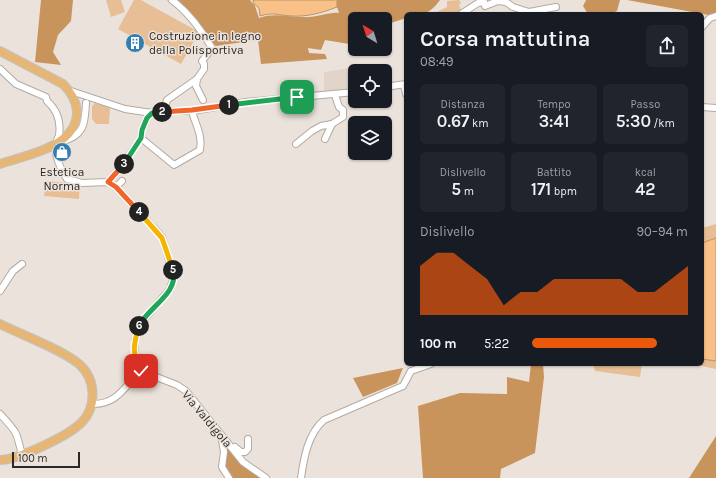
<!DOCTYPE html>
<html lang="it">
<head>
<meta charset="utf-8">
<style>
  :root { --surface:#171b24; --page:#20242c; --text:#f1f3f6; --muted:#9ea1a6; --accent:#ea580c }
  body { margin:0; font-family:Karla,sans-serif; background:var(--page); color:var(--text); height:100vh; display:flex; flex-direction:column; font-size:15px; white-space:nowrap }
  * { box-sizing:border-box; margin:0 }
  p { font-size:13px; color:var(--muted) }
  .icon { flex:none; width:22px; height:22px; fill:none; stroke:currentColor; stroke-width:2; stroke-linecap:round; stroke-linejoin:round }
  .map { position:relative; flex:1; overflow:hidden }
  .sheet { position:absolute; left:404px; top:12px; width:300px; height:354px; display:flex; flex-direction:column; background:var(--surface); border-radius:6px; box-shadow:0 1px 3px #0004 }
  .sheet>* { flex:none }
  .needle { width:26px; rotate:322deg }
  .tools { position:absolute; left:348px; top:12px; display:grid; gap:8px }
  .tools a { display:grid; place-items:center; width:44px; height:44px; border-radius:6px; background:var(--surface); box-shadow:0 1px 3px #0004; font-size:20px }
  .scale { position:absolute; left:12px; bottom:10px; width:68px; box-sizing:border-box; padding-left:4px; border:2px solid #2b2825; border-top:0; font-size:11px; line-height:14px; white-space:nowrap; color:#2b2825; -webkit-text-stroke:3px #ebe3db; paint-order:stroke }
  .pin { position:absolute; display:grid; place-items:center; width:34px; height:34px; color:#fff; margin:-17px; border-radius:8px; box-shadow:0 2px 6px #0006 }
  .km { position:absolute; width:20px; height:20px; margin:-10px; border-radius:50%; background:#222; color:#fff; font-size:11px; line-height:20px; text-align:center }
  .round { display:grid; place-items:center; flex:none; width:42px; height:42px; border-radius:6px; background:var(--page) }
  .head { display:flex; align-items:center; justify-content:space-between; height:68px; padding:0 16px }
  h1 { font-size:22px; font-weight:600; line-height:30px }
  .metrics { display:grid; grid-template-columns:repeat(3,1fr); gap:6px; height:68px; padding:4px 16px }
  .metrics div { display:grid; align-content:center; border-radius:6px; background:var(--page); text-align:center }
  .metrics b { font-size:17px; font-weight:600 }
  .metrics small { font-size:11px; font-weight:400 }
  .metrics p { font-size:11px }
  .chart { height:112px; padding:8px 16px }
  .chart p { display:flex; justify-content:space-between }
  .chart svg { width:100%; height:72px; margin-top:4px; fill:var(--accent); opacity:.7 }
  ul { padding:0 16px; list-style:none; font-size:13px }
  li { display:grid; grid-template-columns:64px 48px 1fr; align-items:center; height:30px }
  li i { height:10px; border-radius:5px; background:var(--accent) }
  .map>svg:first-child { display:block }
  .built { fill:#e2d4c8 }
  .green { fill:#e7be95 }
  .forest { fill:#c9945b }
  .water { fill:#f9c187; stroke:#bb936a }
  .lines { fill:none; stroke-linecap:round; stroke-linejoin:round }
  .minor-casing { stroke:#b2aaa3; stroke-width:8 }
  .major-casing { stroke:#c4c3c2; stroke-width:10 }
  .minor { stroke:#fff; stroke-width:6 }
  .major { stroke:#e6b677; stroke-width:8 }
  .split-1-casing { stroke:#fff; stroke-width:8 }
  .split-2-casing { stroke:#fff; stroke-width:8 }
  .split-3-casing { stroke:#fff; stroke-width:8 }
  .split-4-casing { stroke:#fff; stroke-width:8 }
  .split-5-casing { stroke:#fff; stroke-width:8 }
  .split-6-casing { stroke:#fff; stroke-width:8 }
  .split-7-casing { stroke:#fff; stroke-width:8 }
  .split-1 { stroke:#22a559; stroke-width:5 }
  .split-2 { stroke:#f0652b; stroke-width:5 }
  .split-3 { stroke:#22a559; stroke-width:5 }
  .split-4 { stroke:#f0652b; stroke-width:5 }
  .split-5 { stroke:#f5b400; stroke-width:5 }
  .split-6 { stroke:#22a559; stroke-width:5 }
  .split-7 { stroke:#f5b400; stroke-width:5 }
  .labels { text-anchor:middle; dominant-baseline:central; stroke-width:3; stroke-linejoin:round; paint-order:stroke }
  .poi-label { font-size:12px; fill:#2b2825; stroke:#ebe3db; text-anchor:start }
  .street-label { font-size:12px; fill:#2b2825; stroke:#ebe3db }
</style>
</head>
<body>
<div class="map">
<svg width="716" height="478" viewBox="0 0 716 478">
  <rect width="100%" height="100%" fill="#ebe3db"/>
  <!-- built -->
  <polygon class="built" points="364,66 364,71 355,71 355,88 324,92 324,72"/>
  <!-- green -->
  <g class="green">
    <polygon points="106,0 121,0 125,12 111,17"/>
    <polygon points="134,0 141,0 199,32 181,64 118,29"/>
    <polygon points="459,0 461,3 459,5 461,10 456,14 433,14 447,7 447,1"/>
    <polygon points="95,103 110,108 109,124 96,124 92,119 92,106"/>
    <polygon points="46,181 80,184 79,199 44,196"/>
    <polygon points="716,224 716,369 693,364 702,364 702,228"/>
    <polygon points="593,364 642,364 640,377 595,371"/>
  </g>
  <!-- forest -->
  <g class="forest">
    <polygon points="41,0 73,0 71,21 58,35 53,52 61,65 35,62"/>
    <path d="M167 0H250L255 6 259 18C275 12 292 18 308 17 319 17 329 12 339 13L337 7V0H440C429 15 424 14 406 14V18L385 25V19H355V45L325 40 321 50 308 48 309 53 325 54 327 59 261 64 258 40 216 46 183 11Z"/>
    <polygon points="586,0 620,0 617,11 610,14 588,14 583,6"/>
    <polygon points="627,0 716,0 716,15 714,16"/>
    <polygon points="531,364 543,364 544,377 535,453 501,469 500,478 423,478 418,406 460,393 507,394 507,377 529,382"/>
    <polygon points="403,368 397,383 363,397 353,378"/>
    <polygon points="716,436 716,478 689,478"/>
    <polygon points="225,446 262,477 262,478 231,478 224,467"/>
  </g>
  <!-- water -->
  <g class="water">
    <path d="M253 0H337V7C322 13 307 17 291 16 277 15 274 12 260 16L259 8 254 4Z"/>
    <polygon points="716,238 716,361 702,359 702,243"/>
  </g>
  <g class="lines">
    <defs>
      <g id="minor">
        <polyline points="485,6 498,1 506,2 513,7 529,12 556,7"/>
        <polyline points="461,14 478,3 484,2"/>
        <polyline points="702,27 710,18 716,16"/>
        <path d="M0 69 16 84 46 97 47 101C57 110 61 122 59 135 58 139 55 143 55 147 56 159 61 170 67 179L82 183 108 182 116 187 162 237 174 276 170 289 140 324 135 340V359L141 371"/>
        <polyline points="197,79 196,86 203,100"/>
        <polyline points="404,85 406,94"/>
        <polyline points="385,87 406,84"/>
        <polyline points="71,91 125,109 152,113 164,111 192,111 246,102 355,92"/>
        <polyline points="702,107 716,108"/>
        <path d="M164 111 167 100 197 79 204 69V64L202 61 212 48C202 31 188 12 172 0"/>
        <path d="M141 138 174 165 200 150C203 135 195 124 192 111"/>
        <polyline points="325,139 332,124"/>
        <path d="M60 142C84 136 85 125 86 103"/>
        <polyline points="296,144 312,131 321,126 332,124 343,117 343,110 339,107 335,95"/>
        <polyline points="108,182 122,166 141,138 142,130 147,118 152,113"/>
        <polyline points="116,187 122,181"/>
        <polyline points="0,291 13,271 22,264"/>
        <polyline points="141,371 177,385 186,391 243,462 266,478"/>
        <path d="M92 404C118 405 125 385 141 371"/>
        <path d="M0 414C17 432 17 432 22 456"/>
        <polyline points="221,435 224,452 222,467 229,478"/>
        <polyline points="235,447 241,452 245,452 248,449 248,439"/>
        <path d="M301 478C304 457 308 434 324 420L403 386 411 371 431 364"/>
      </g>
      <g id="major">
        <path d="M0 51 63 84C71 92 76 100 77 111 78 147 26 155 0 164"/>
        <path d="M0 324C22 335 61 349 79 364 96 379 97 406 82 422 70 435 18 460 0 460"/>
      </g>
    </defs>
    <!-- minor casing -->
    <use href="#minor" class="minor-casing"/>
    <!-- major casing -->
    <use href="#major" class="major-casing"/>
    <!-- minor -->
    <use href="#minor" class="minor"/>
    <!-- major -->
    <use href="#major" class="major"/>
  </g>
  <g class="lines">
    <defs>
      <polyline id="split-1" points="229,105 297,97"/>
      <polyline id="split-2" points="162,112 192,110 229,105"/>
      <polyline id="split-3" points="124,164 141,138 142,130 147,118 152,113 162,112"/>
      <polyline id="split-4" points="124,164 108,182 116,187 139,212"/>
      <polyline id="split-5" points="139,212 162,238 173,270"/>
      <path id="split-6" d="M139 326C148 307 179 294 173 270"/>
      <path id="split-7" d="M139 326C133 345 132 354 141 371"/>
    </defs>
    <!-- split-1 casing -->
    <use href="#split-1" class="split-1-casing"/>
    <!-- split-2 casing -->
    <use href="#split-2" class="split-2-casing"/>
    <!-- split-3 casing -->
    <use href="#split-3" class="split-3-casing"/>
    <!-- split-4 casing -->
    <use href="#split-4" class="split-4-casing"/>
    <!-- split-5 casing -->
    <use href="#split-5" class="split-5-casing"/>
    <!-- split-6 casing -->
    <use href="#split-6" class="split-6-casing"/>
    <!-- split-7 casing -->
    <use href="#split-7" class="split-7-casing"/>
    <!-- split-1 -->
    <use href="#split-1" class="split-1"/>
    <!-- split-2 -->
    <use href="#split-2" class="split-2"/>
    <!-- split-3 -->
    <use href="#split-3" class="split-3"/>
    <!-- split-4 -->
    <use href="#split-4" class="split-4"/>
    <!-- split-5 -->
    <use href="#split-5" class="split-5"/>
    <!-- split-6 -->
    <use href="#split-6" class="split-6"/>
    <!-- split-7 -->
    <use href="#split-7" class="split-7"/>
  </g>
  <!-- icons -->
  <defs>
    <symbol id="building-disc" viewBox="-11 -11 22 22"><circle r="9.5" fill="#337eb1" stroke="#ebe3db"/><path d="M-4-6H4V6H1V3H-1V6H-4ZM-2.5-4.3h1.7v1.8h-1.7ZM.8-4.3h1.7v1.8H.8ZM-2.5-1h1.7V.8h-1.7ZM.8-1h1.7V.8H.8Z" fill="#fff"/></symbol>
    <symbol id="shop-disc" viewBox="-11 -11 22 22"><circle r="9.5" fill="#337eb1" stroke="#ebe3db"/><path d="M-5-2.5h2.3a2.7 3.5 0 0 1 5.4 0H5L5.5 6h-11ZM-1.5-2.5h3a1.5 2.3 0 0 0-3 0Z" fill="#fff"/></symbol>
  </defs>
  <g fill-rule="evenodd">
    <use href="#building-disc" x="124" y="32" width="22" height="22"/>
    <use href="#shop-disc" x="51" y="141" width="22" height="22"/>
  </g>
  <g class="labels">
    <!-- poi labels -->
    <g class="poi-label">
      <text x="149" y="36">Costruzione in legno<tspan x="149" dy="14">della Polisportiva</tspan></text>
      <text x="62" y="172" text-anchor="middle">Estetica<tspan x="62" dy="14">Norma</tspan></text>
    </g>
    <!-- street labels -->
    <g class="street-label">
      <text transform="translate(207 419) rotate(50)">Via Valdigola</text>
    </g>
  </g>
</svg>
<div class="tools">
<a><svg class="needle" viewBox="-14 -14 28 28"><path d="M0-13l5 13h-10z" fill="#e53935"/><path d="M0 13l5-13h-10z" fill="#9ea1a6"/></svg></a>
<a><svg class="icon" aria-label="locate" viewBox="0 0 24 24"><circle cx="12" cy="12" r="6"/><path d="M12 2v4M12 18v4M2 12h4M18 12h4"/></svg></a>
<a><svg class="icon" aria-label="layers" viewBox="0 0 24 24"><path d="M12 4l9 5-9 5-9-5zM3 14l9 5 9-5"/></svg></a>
</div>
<div class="scale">100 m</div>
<div class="pin" style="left:297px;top:97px;background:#1e9e55"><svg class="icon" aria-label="arrive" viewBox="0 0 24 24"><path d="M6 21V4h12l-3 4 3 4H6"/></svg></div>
<div class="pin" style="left:141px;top:371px;background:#d93025"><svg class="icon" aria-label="check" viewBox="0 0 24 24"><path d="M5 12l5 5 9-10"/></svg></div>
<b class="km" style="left:229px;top:105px">1</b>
<b class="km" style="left:162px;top:112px">2</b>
<b class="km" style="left:124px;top:164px">3</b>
<b class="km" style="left:139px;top:212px">4</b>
<b class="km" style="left:173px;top:270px">5</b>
<b class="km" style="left:139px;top:326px">6</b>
<section class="sheet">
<div class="head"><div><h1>Corsa mattutina</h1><p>08:49</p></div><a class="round"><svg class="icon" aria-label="share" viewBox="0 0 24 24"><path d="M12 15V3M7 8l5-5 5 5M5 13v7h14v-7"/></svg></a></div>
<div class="metrics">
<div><p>Distanza</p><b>0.67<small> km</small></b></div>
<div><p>Tempo</p><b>3:41</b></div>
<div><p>Passo</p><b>5:30<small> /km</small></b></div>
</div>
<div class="metrics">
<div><p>Dislivello</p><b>5<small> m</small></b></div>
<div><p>Battito</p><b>171<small> bpm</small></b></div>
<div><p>kcal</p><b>42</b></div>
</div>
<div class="chart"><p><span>Dislivello</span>90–94 m</p>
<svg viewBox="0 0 160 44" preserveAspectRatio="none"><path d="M0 44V14L10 6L20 6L30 14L40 22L50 38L60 30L70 30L80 22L90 22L100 22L110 22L120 22L130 30L140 30L150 22L160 14V44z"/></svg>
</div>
<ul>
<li><b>100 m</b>5:22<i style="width:80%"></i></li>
</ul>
</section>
</div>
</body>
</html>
